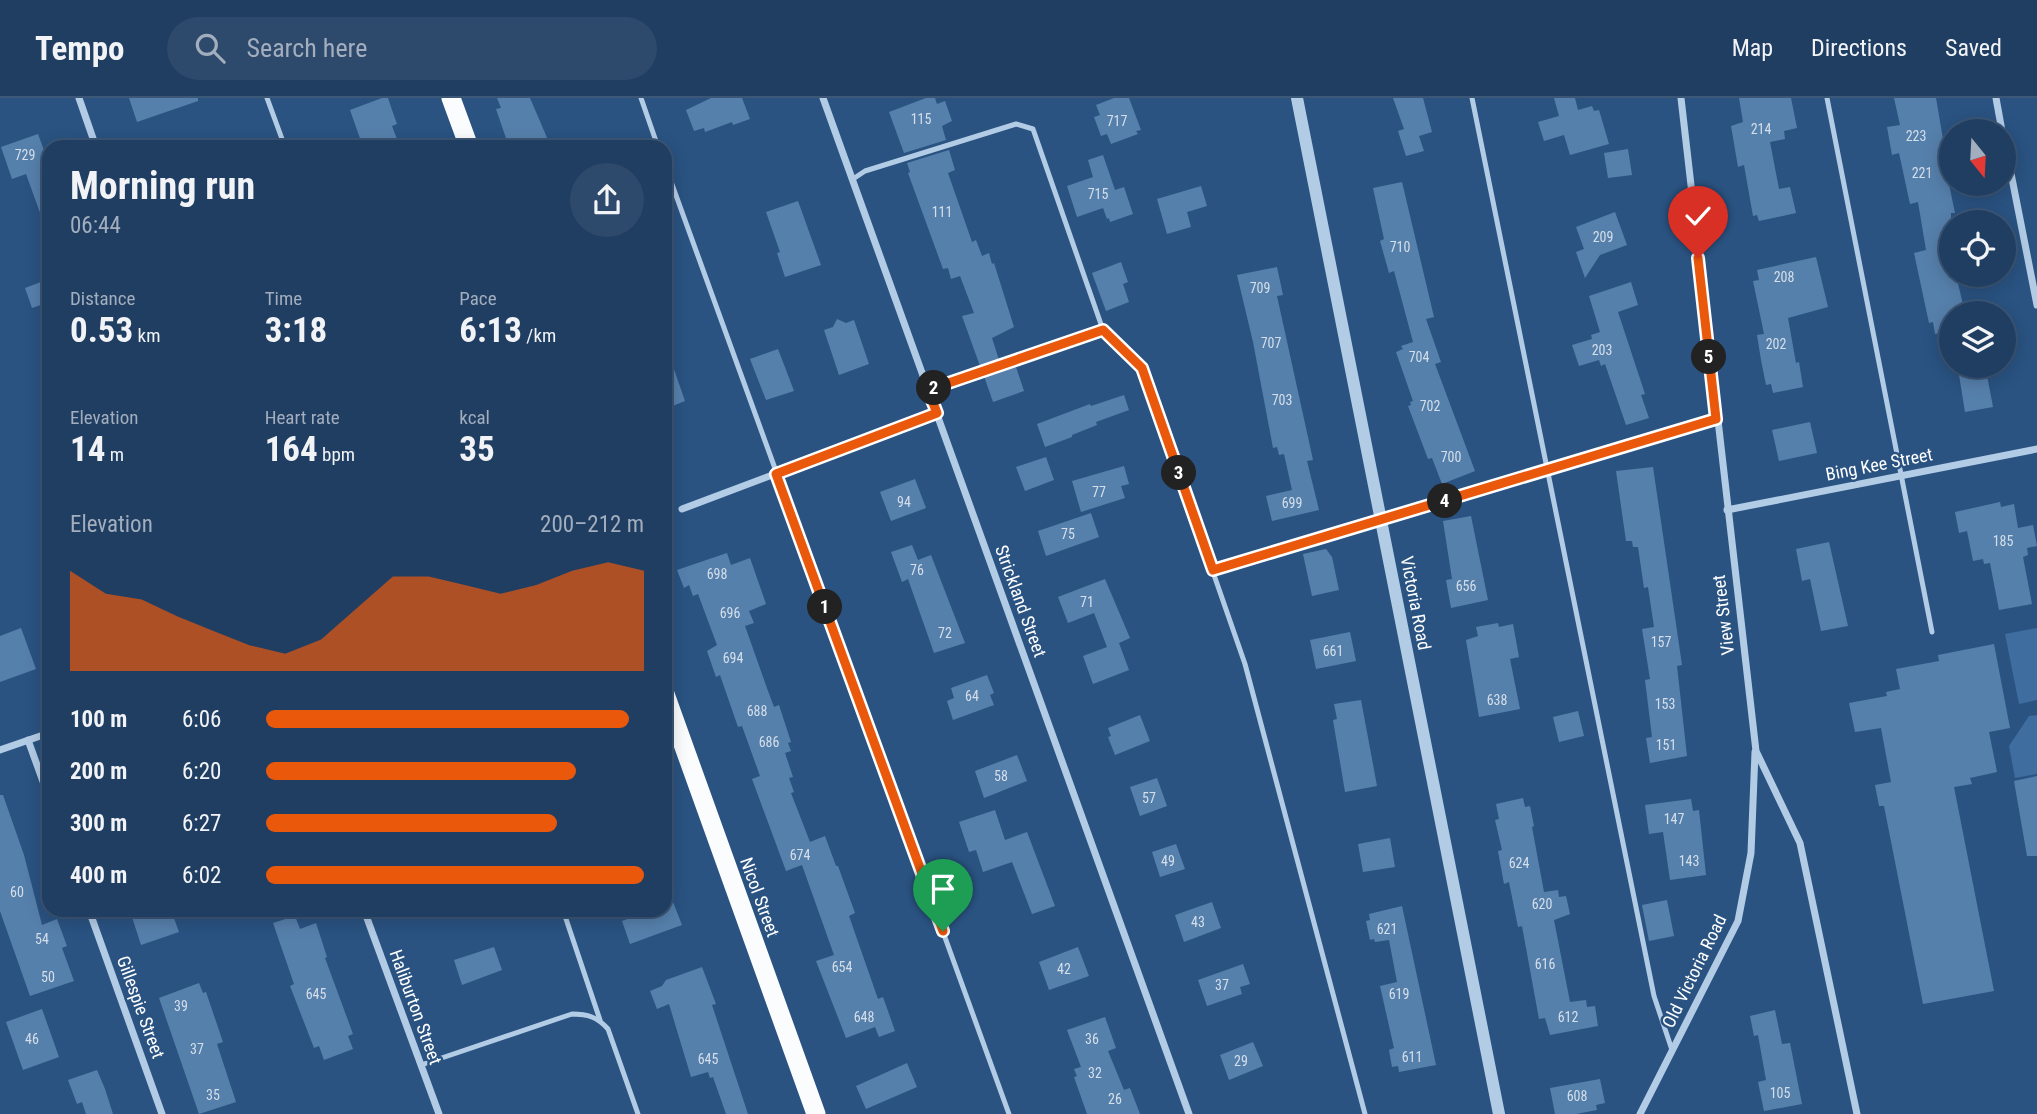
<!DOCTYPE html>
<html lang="en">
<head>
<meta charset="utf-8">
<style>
  :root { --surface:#203e62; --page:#2d496b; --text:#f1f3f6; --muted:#a2aebe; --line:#3d5777; --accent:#ea580c }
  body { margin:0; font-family:"Roboto Condensed",sans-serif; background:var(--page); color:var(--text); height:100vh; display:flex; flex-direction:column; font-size:26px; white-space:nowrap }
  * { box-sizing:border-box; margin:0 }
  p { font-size:23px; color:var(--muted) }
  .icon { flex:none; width:38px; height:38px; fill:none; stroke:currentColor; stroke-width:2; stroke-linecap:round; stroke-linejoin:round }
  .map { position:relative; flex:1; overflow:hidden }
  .panel { position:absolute; left:42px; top:42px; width:630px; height:777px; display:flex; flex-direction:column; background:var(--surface); border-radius:21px; box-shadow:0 4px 18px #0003,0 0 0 2px var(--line) }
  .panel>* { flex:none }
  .needle { width:46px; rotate:162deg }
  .fabs { position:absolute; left:1939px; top:21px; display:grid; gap:14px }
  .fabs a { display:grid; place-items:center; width:77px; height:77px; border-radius:50%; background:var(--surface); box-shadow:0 4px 18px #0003,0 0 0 2px var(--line); font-size:35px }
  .pin { position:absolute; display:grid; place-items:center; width:60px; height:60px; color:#fff; margin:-72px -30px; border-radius:50% 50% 50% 0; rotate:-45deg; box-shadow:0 0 7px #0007 }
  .pin .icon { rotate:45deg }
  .km { position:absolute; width:35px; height:35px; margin:-18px; border-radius:50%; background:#222; color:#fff; font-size:19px; line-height:35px; text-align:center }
  .round { display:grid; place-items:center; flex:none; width:74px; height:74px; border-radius:37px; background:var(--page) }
  .head { display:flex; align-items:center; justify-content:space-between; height:119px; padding:0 28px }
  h1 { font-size:38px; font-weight:700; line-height:52px }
  .stats { display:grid; grid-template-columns:repeat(3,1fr); gap:10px; height:119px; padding:7px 28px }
  .stats div { display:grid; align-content:center }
  .stats b { font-size:35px; font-weight:700 }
  .stats small { font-size:19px; font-weight:400 }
  .stats p { font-size:19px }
  .chart { height:196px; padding:14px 28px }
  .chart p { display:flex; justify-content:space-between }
  .chart svg { width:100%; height:126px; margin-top:7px; fill:var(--accent); opacity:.7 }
  ul { padding:0 28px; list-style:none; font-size:23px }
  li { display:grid; grid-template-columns:112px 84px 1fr; align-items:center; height:52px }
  li i { height:18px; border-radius:9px; background:var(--accent) }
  header { display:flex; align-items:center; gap:42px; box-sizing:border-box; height:98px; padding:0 35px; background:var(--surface); border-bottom:2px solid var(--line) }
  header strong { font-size:33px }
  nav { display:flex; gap:38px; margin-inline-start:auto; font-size:24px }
  .search { width:490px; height:63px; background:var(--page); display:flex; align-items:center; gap:18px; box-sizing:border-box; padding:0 24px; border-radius:38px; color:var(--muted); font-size:26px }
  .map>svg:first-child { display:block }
  .green { fill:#3f6d9f }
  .building { fill:#5680ac }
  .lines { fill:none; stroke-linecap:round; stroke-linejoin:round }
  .service { stroke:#b3cce6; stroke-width:5 }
  .minor { stroke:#b3cce6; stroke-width:7 }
  .tertiary { stroke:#b3cce6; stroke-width:12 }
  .trunk { stroke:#fafcfe; stroke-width:19 }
  .route-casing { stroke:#fff; stroke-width:14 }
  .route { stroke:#ea580c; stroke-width:9 }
  .labels { text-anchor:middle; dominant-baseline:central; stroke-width:5; stroke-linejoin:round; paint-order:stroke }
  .number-label { font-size:14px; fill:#d5dfea }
  .street-label { font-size:18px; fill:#fff; stroke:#2a5382 }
</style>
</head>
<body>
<header>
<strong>Tempo</strong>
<div class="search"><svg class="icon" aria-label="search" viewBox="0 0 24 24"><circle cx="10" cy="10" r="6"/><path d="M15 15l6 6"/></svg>Search here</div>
<nav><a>Map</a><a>Directions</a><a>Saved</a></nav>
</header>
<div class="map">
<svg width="2037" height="1016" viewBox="0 0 2037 1016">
  <rect width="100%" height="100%" fill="#2a5382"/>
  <!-- green -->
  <g class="green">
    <polygon points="2037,530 2037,602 2019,606 2005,536"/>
    <polygon points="2037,617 2037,676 2015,680 2009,648 2029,618"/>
  </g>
  <!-- building -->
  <g class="building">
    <polygon points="129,0 198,0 198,3 137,24"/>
    <polygon points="382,0 388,0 392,12 397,26 392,28 400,49 363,49 350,12"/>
    <polygon points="497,0 530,0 551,49 509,49 496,11 501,10"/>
    <polygon points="711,0 742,0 750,21 733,27 732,24 705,34 704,30 694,33 686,12"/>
    <polygon points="926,0 935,0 937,6 945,3 952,23 942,28 946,42 904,55 889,14"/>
    <polygon points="1114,0 1129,0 1141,32 1136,33 1138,36 1111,46 1107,36 1101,38 1094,19 1100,17 1096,7"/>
    <polygon points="1393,0 1423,0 1432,34 1419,38 1424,53 1406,58 1398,33 1404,31"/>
    <polygon points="1554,0 1575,0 1578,12 1592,8 1594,13 1599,12 1609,46 1570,57 1564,37 1544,43 1538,24 1559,18"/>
    <polygon points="1739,0 1791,0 1797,30 1784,33 1785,41 1770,44 1779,91 1790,89 1796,115 1759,123 1757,117 1753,118 1744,67 1738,69 1731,28 1743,24"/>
    <polygon points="1894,0 1936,0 1944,47 1941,48 1955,115 1951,115 1951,177 1956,177 1965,215 1951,215 1951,233 1935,236 1933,224 1929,225 1914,155 1926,152 1918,104 1910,106 1899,55 1892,57 1887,29 1900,27"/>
    <polygon points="38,36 49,66 49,134 47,134 26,76 12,81 1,49"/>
    <polygon points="1628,51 1632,77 1608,80 1604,55"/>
    <polygon points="949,52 955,72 948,75 972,144 976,142 982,158 989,155 992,166 994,165 1014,229 992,240 999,262 980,268 962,218 974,215 960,178 951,181 948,170 943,171 908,75 910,74 907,65"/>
    <polygon points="1103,57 1115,92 1124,89 1133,116 1110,124 1109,120 1107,121 1103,110 1077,119 1067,88 1093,79 1088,62"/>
    <polygon points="1402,84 1434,219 1426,221 1441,264 1435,266 1475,373 1442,386 1432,360 1428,361 1408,308 1411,307 1410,304 1413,303 1396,254 1403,251 1401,248 1413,244 1394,173 1389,175 1380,143 1384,141 1373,90"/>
    <polygon points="1201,88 1207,108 1187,114 1191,129 1167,136 1157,101"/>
    <polygon points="798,103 821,167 785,179 777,155 780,154 766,114"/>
    <polygon points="1615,114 1627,147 1600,157 1585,180 1576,154 1584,151 1576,129"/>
    <polygon points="1816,159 1828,209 1788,220 1796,265 1799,264 1803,289 1773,295 1771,286 1766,287 1761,262 1757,237 1764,236 1753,183 1759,182 1757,172"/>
    <polygon points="1121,164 1128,184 1123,186 1129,204 1106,213 1092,175"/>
    <polygon points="1277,169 1283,197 1277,198 1313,362 1307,363 1319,412 1272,423 1266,398 1292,392 1284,356 1279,357 1277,349 1273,350 1253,244 1237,177"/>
    <polygon points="49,181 49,204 32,210 25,190"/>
    <polygon points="1631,184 1638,207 1618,214 1645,296 1641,297 1649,320 1626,327 1605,266 1601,268 1599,262 1579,268 1572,247 1592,241 1591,237 1600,234 1589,198"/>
    <polygon points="837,221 846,225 854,222 869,266 839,277 824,232 833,229"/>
    <polygon points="778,251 794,293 766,302 750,261"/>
    <polygon points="665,254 668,254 685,303 665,311"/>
    <polygon points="1016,269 1024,293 993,304 984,278"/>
    <polygon points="1986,272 1993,309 1965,314 1959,277"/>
    <polygon points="1124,297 1129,312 1096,324 1097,327 1072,337 1072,339 1045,349 1037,326 1090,306 1091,308"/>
    <polygon points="1810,324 1817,355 1779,363 1772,332"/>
    <polygon points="1046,359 1054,382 1025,393 1016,369"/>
    <polygon points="1124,368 1129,386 1121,388 1125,400 1081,414 1072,383"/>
    <polygon points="1653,369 1682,567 1677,568 1687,658 1650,665 1646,640 1652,639 1645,582 1650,581 1642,531 1654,529 1648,489 1644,490 1638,449 1633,449 1632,443 1626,443 1616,373"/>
    <polygon points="915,381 926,410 891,423 880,394"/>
    <polygon points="2000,404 2001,409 2014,406 2018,430 2033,427 2037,448 2027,450 2028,457 2023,459 2032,506 1999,512 1990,465 1984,466 1983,461 1973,463 1967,433 1959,435 1955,414"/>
    <polygon points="1091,415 1099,439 1046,458 1038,433"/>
    <polygon points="1471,418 1488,502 1451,510 1446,482 1452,481 1443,423"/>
    <polygon points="1829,444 1848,528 1821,533 1810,481 1802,483 1796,451"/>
    <polygon points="912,447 918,462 931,457 965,545 934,555 908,481 902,484 891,454"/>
    <polygon points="1326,451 1332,459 1339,492 1312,498 1303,456"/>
    <polygon points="727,455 731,467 750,460 766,506 749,513 754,525 745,528 768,593 774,609 779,607 791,644 788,645 791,653 785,655 793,679 789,680 794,694 791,695 810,744 825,738 836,768 838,768 855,815 849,818 878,901 883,899 895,933 879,939 875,929 846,940 816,863 834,857 802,767 786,773 752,681 760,678 742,628 738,629 720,577 716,579 707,553 717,547 698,496 693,498 689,487 684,490 677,472"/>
    <polygon points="1105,481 1130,540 1119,545 1129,572 1093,586 1083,558 1107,549 1094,515 1068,525 1058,499"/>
    <polygon points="1498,525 1499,529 1513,526 1519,559 1510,561 1520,611 1479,619 1466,542 1478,538 1476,529"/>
    <polygon points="21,530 36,571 0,584 0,538"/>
    <polygon points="1350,534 1356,563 1316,571 1310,542"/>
    <polygon points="1994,546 2010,630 1989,634 1997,674 1970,680 1972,686 1954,689 1994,893 1923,906 1884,708 1879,708 1875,687 1891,684 1881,630 1855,634 1849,605 1887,598 1886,594 1900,591 1896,571 1939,563 1938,557"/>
    <polygon points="987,577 994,595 990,597 994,607 953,622 947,603 954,600 951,590"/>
    <polygon points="1361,602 1377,688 1345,694 1333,622 1337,621 1334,606"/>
    <polygon points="1578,613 1584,638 1559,644 1553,619"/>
    <polygon points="1140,617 1150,643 1115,657 1108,639 1111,638 1108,630"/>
    <polygon points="1017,657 1027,683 984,700 975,673"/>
    <polygon points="2037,678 2037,758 2027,758 2014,683"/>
    <polygon points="1157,680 1167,708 1140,718 1130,689"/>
    <polygon points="0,697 3,697 24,757 42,827 57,821 67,848 62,850 74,883 30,898 0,813"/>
    <polygon points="1523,700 1525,709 1530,708 1534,728 1532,729 1544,794 1558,792 1559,799 1566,798 1570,816 1554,822 1570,904 1586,902 1587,909 1595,908 1598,928 1550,937 1545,920 1539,921 1522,828 1518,829 1509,784 1504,786 1498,753 1502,752 1495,722 1499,721 1496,706"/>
    <polygon points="1691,701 1693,713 1699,712 1706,777 1670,782 1663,734 1649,736 1645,707"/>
    <polygon points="995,712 1005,742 1027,734 1055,808 1032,816 1012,764 983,774 976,752 969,754 959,724"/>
    <polygon points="1390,740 1395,769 1363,774 1358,746"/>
    <polygon points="1176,746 1185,771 1160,779 1152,754"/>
    <polygon points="1667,802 1674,838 1649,843 1642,807"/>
    <polygon points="673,804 682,827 630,846 622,823 651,812 665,812 665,807"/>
    <polygon points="1212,804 1221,830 1184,844 1175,817"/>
    <polygon points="1402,808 1436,967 1399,974 1398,968 1392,969 1389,952 1394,950 1380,888 1397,884 1389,842 1375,844 1374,841 1370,842 1366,823 1370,822 1369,816"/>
    <polygon points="153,812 171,812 179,834 141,847 132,819"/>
    <polygon points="295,818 300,831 316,825 327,859 325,860 353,936 348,938 353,951 324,962 319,948 314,950 290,888 294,886 273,825"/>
    <polygon points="494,849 502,872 462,887 454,862"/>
    <polygon points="1078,849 1089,878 1049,892 1039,864"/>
    <polygon points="1243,866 1250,886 1240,889 1242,896 1207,908 1198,882"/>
    <polygon points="702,869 716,906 712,907 748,1016 726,1016 713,979 710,980 708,974 691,979 669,906 657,911 650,893 662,888 666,882"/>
    <polygon points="199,885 203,895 206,894 223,944 217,946 236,1004 199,1016 159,900"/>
    <polygon points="42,911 59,959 23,972 6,924"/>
    <polygon points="1775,912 1782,946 1790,945 1802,1006 1764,1013 1758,984 1766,982 1758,937 1754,938 1750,918"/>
    <polygon points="1105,919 1116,950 1108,953 1124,992 1130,990 1140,1016 1087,1016 1074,979 1077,978 1074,971 1081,969 1067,932"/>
    <polygon points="1253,944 1263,968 1229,982 1220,957"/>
    <polygon points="907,965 917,989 866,1011 856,988"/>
    <polygon points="97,972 105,991 113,1016 86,1016 82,1004 77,1006 68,982"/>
    <polygon points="1600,981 1605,1005 1596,1007 1597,1012 1576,1016 1555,1016 1550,990"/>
  </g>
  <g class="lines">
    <!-- service -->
    <g class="service">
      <polyline points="267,0 285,49"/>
      <polyline points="641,0 658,49"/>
      <polyline points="1472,0 1654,898 1672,952"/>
      <polyline points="1827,0 1932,534"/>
      <polyline points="665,67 1009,1016"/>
      <polyline points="853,81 865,73 1016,26 1033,31 1103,232 928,292"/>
      <polyline points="1103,232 1142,270 1245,566 1365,1016"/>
      <polyline points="1213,472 1716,321"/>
      <polyline points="563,812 600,922"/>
      <path d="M421 967 572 916C588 916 597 919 608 931L638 1016"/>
    </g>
    <!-- minor -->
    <g class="minor">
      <polyline points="79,0 96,49"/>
      <polyline points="823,0 1189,1016"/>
      <polyline points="1681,0 1756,653 1800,745 1857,1016"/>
      <polyline points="1996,0 2002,33"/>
      <polyline points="2004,40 2037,207"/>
      <polyline points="682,411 937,315"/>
      <polyline points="1727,412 2037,351"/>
      <polyline points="28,642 49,700"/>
      <polyline points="0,652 49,635"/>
      <polyline points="89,812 162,1016"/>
      <polyline points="364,812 439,1016"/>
      <polyline points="1640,1016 1738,823 1751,755 1755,654"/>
    </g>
    <!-- tertiary -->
    <polyline class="tertiary" points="1297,0 1499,1016"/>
    <!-- trunk -->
    <g class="trunk">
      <polyline points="451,0 469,49"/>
      <polyline points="665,596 816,1016"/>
    </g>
  </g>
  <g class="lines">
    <defs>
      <polyline id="route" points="943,833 776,376 937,315 928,292 1103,232 1142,270 1213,472 1716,321 1698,160"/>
    </defs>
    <!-- route casing -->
    <use href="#route" class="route-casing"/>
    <!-- route -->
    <use href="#route" class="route"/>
  </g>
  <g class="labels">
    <!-- number labels -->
    <g class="number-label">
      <text x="921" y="21">115</text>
      <text x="1117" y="23">717</text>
      <text x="1761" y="31">214</text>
      <text x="1916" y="38">223</text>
      <text x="25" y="57">729</text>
      <text x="1922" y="75">221</text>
      <text x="1098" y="96">715</text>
      <text x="942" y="114">111</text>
      <text x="1603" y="139">209</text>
      <text x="1400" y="149">710</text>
      <text x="1784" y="179">208</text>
      <text x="1260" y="190">709</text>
      <text x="1271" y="245">707</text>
      <text x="1776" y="246">202</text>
      <text x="1602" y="252">203</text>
      <text x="1419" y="259">704</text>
      <text x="1282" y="302">703</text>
      <text x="1430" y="308">702</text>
      <text x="1451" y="359">700</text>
      <text x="1099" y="394">77</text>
      <text x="904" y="404">94</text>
      <text x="1292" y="405">699</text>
      <text x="1068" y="436">75</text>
      <text x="2003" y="443">185</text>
      <text x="917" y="472">76</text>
      <text x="717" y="476">698</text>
      <text x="1466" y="488">656</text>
      <text x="1087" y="504">71</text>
      <text x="730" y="515">696</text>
      <text x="945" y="535">72</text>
      <text x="1661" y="544">157</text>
      <text x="1333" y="553">661</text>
      <text x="733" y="560">694</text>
      <text x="972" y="598">64</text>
      <text x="1497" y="602">638</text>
      <text x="1665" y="606">153</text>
      <text x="757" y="613">688</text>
      <text x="769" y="644">686</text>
      <text x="1666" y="647">151</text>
      <text x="1001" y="678">58</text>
      <text x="1149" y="700">57</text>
      <text x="1674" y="721">147</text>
      <text x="800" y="757">674</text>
      <text x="1168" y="763">49</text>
      <text x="1689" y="763">143</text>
      <text x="1519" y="765">624</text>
      <text x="17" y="794">60</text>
      <text x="1542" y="806">620</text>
      <text x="1198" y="824">43</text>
      <text x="1387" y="831">621</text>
      <text x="42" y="841">54</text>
      <text x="1545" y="866">616</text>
      <text x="842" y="869">654</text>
      <text x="1064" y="871">42</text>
      <text x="48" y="879">50</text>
      <text x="1222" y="887">37</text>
      <text x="316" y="896">645</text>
      <text x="1399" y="896">619</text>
      <text x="181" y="908">39</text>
      <text x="864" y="919">648</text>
      <text x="1568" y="919">612</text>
      <text x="32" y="941">46</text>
      <text x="1092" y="941">36</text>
      <text x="197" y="951">37</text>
      <text x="1412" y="959">611</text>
      <text x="708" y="961">645</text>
      <text x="1241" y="963">29</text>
      <text x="1095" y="975">32</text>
      <text x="1780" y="995">105</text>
      <text x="213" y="997">35</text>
      <text x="1577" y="998">608</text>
      <text x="1115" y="1001">26</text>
    </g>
    <!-- street labels -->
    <g class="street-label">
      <text transform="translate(1879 366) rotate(-11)">Bing Kee Street</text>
      <text transform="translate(1021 503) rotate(70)">Strickland Street</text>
      <text transform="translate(1416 505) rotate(79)">Victoria Road</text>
      <text transform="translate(1723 517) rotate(-97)">View Street</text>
      <text transform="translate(760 799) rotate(70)">Nicol Street</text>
      <text transform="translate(1694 873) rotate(-64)">Old Victoria Road</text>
      <text transform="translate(141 909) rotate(70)">Gillespie Street</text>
      <text transform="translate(416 909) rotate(70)">Haliburton Street</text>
    </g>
  </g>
</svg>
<div class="fabs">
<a><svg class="needle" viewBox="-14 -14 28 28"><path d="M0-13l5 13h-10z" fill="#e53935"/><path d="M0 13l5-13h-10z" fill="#a2aebe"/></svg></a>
<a><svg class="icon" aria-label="locate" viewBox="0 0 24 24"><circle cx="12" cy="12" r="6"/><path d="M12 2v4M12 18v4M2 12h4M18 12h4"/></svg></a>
<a><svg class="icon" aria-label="layers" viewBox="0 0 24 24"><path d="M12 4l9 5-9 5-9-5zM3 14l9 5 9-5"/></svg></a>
</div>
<div class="pin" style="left:943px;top:833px;background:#1e9e55"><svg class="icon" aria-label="arrive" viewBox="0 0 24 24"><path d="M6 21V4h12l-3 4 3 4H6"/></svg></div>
<div class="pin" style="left:1698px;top:160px;background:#d93025"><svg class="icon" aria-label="check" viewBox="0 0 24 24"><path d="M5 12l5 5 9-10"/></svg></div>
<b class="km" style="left:825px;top:509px">1</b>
<b class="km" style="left:934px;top:290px">2</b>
<b class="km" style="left:1179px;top:375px">3</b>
<b class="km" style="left:1445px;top:403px">4</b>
<b class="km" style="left:1709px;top:259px">5</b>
<section class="panel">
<div class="head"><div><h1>Morning run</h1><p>06:44</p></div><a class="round"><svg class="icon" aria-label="share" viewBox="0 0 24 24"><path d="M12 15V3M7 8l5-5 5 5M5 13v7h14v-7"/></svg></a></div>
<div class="stats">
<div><p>Distance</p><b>0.53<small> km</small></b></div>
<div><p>Time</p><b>3:18</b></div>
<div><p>Pace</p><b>6:13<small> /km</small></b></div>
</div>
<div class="stats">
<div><p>Elevation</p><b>14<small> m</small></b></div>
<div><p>Heart rate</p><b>164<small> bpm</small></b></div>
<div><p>kcal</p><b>35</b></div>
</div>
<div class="chart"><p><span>Elevation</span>200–212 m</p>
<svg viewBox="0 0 160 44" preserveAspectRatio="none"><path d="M0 44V9L10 17L20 19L30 25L40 30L50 35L60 38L70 33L80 22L90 11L100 11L110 14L120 17L130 14L140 9L150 6L160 9V44z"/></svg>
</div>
<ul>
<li><b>100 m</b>6:06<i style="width:96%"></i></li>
<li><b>200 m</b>6:20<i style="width:82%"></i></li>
<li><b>300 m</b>6:27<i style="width:77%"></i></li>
<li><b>400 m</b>6:02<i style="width:100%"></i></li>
</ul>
</section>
</div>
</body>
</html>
